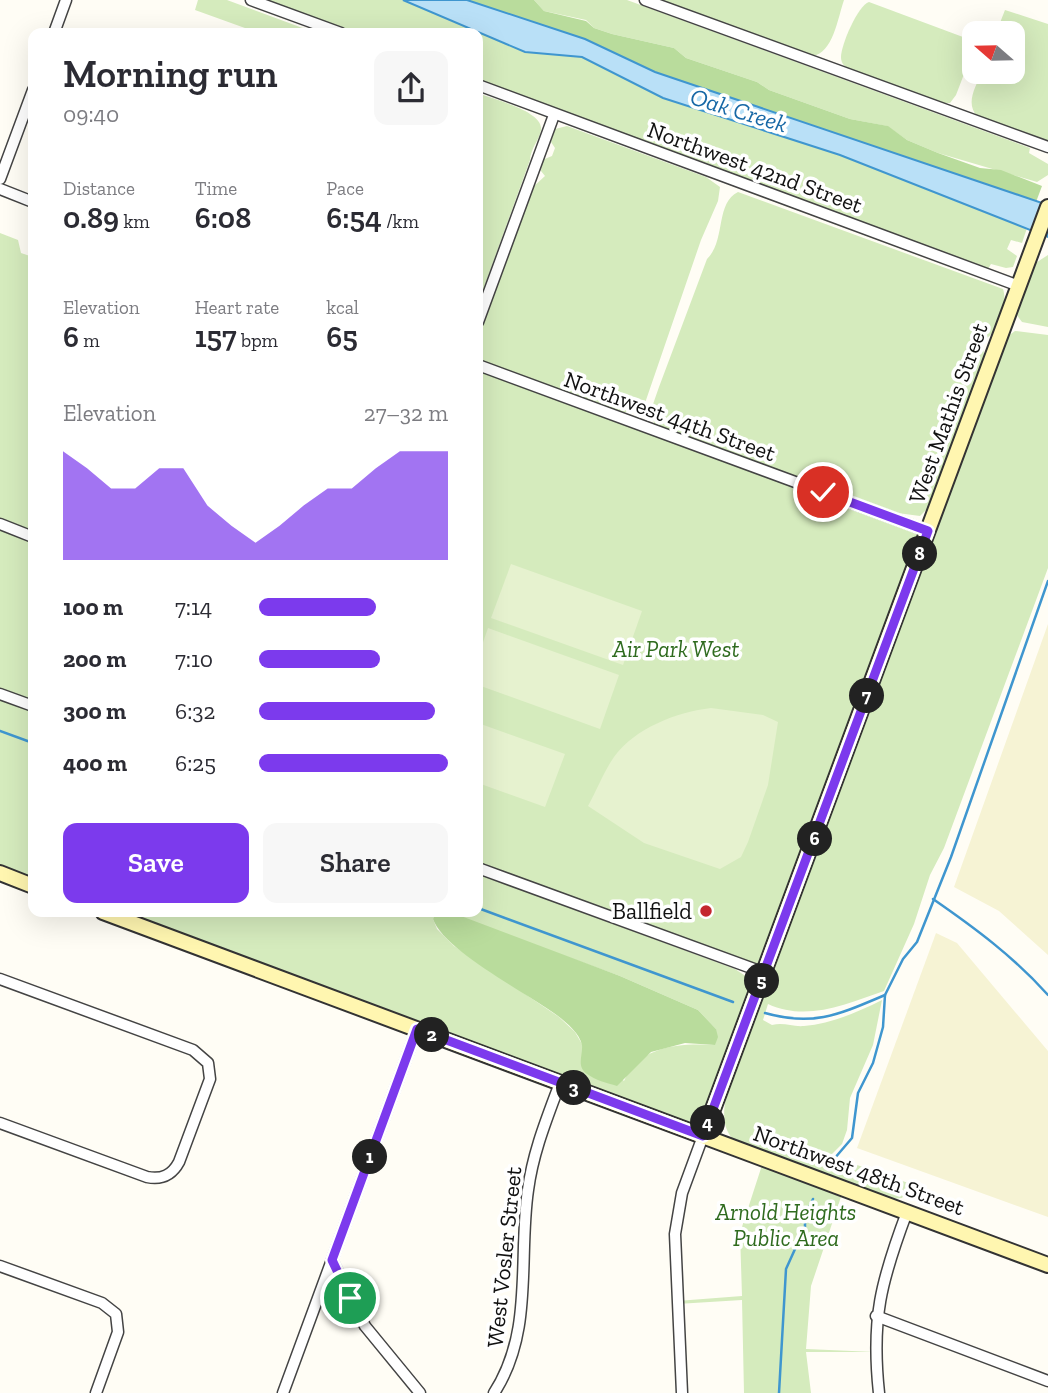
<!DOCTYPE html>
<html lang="en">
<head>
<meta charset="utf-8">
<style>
  :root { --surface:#fff; --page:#f7f7f7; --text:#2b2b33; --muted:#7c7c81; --accent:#7c3aed }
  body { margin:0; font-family:"Zilla Slab",serif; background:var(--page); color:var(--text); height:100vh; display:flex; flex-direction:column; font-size:26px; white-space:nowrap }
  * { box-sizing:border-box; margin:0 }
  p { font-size:23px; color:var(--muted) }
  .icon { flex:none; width:38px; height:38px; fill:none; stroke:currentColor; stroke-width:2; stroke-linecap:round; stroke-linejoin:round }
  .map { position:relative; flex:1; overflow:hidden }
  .drawer { position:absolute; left:28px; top:28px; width:455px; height:889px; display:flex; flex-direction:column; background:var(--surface); border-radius:14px; box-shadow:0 7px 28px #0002 }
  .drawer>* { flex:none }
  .needle { width:46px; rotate:290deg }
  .controls { position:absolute; left:962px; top:21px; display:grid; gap:14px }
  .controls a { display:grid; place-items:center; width:63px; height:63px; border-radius:14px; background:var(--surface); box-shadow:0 7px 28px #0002; font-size:35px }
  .pin { position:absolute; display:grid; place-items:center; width:60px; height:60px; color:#fff; margin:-30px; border:4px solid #fff; border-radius:50%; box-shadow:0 2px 7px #0007 }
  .km { position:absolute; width:35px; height:35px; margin:-18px; border-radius:50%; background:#222; color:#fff; font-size:19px; line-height:35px; text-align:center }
  .round { display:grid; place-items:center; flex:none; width:74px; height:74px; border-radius:14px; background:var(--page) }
  .summary { display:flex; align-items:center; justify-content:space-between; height:119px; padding:0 35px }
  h1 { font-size:38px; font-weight:600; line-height:52px }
  .stats { display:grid; grid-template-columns:repeat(3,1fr); gap:10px; height:119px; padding:7px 35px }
  .stats div { display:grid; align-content:center }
  .stats b { font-size:30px; font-weight:600 }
  .stats small { font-size:19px; font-weight:400 }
  .stats p { font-size:19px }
  .chart { height:196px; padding:14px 35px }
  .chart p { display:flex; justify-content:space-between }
  .chart svg { width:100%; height:126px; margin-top:7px; fill:var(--accent); opacity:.7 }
  .cta { display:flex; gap:14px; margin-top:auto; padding:14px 35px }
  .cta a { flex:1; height:80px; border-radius:14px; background:var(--accent); color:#fff; font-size:28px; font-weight:600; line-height:80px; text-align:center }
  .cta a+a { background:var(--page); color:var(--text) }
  ul { padding:0 35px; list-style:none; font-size:23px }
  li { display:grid; grid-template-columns:112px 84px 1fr; align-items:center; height:52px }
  li i { height:18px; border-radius:9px; background:var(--accent) }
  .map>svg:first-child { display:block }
  .farmland { fill:#f6f3d4 }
  .green { fill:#d5ebbd }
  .forest { fill:#b9dc9c }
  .pitch { fill:#e6f2cf }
  .water { fill:#b9e0f7; stroke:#3f96cf; stroke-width:2 }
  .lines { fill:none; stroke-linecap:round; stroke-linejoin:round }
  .stream { stroke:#3f96cf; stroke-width:2.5 }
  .street-casing { stroke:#444; stroke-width:13 }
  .secondary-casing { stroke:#333; stroke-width:18 }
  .street { stroke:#fff; stroke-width:10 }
  .secondary { stroke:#fff6b0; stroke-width:14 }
  .route-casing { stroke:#fff; stroke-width:14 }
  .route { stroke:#7c3aed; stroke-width:9 }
  .poi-dot { fill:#c4262e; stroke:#fff; stroke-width:2.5 }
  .labels { text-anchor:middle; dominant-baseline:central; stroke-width:7; stroke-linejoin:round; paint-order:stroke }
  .street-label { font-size:23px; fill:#111; stroke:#fff }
  .park-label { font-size:23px; font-style:italic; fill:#2f6b1f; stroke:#fff }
  .poi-label { font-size:23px; fill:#111; stroke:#fff; text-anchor:end }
  .water-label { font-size:24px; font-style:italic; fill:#1768a6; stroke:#fff }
</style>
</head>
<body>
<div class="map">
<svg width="1048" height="1393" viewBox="0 0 1048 1393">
  <rect width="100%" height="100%" fill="#fffdf5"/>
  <!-- farmland -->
  <g class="farmland">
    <polygon points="1048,624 1048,955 999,911 954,887"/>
    <polygon points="936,933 957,943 1048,1051 1048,1217 857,1148"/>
  </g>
  <!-- green -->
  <g class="green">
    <polygon points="198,0 227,0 316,33 259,33 195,10"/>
    <polygon points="259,0 403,0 525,52 582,57 663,98 840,155 1027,228 1022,243 1011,240 1007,249 1017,256 1013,267 1006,268 991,264 988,269 478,81 478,33 348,33"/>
    <polygon points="534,0 627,0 1030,148 1029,153 1048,164 1048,175 1037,182 938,153 907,140 887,126 850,119 769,90 757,82 686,58 674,48 612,34 594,28 586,20 544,11"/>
    <path d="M657 0H844C838 17 833 54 812 56Z"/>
    <path d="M869 2 971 40 974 48 956 95 950 103H940L851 70C845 67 841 64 841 57 841 45 858 5 869 2Z"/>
    <path d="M1005 10 1048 24V141L977 116C965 103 976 86 982 72H1013V33H996Z"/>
    <path d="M478 93C492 99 544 111 541 130 539 141 531 147 530 160L478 304Z"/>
    <polygon points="567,126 706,177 720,187 718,201 701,240 645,403 639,409 621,413 478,359 478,331 532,188 545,176 541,171 542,160 552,156 555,148 551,142 555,129"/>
    <path d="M738 192 1003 289C1008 303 998 331 987 338L976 336 974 343 983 349 985 358 930 506 920 516 890 512 654 424 652 407 659 387 707 259C726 241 715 203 738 192Z"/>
    <polygon points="0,233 18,240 21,253 33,257 33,706 0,694"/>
    <polygon points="1048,255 1048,327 1022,322 1016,314 1034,264"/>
    <path d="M1015 331 1048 335V568L944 848 930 875 914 924 884 991C846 1004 807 1022 768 1004L763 1020 772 1025C784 1022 792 1027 804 1026 831 1024 858 1012 882 1000L873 1045 850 1098 847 1130 842 1144 823 1163 831 1169 843 1160 911 1184 902 1198 893 1199 733 1139C712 1117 734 1075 742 1050L1008 336Z"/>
    <polygon points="478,365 928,531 765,973 478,868"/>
    <polygon points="0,698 33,711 33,879 0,867"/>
    <path d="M478 874 735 969 747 977 751 991 704 1114 691 1122 679 1120 121 912H441L436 913 433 919 437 929 454 946 559 1017 575 1032 582 1044 624 1081C640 1045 681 1043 715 1045L716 1029 698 1010 620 976 444 912H478Z"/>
    <polygon points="764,1159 844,1188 811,1286 806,1349 875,1352 806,1352 811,1393 744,1393 742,1300 677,1304 677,1301 742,1296 740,1233"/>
  </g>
  <!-- forest -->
  <g class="forest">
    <polygon points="467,0 534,0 544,11 586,21 594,28 612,34 674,48 686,58 757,82 769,90 850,119 888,126 907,140 938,153 980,168 1001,170 1042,186 1036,202 999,191 655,72 585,39"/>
    <path d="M436 912 461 916 620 976 698 1010 716 1029 718 1037 715 1045 685 1043 651 1052 617 1086C607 1083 595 1080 587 1074 576 1066 583 1056 582 1045 580 1034 567 1023 558 1016 529 994 444 951 433 919Z"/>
  </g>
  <!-- pitch -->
  <g class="pitch">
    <polygon points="511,564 642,611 623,665 491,618"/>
    <polygon points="488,628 619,675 600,729 478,685 478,657"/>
    <path d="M711 708 763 715 778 722 768 785 748 842 741 857 720 869 644 843 588 806C597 790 604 771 614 757 635 728 677 712 711 708Z"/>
    <polygon points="478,723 565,754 545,807 478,783"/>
  </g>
  <!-- water -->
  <polygon class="water" points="403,0 467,0 585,39 655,72 1048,205 1048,237 840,155 663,98 582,57 525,52"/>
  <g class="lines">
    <!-- stream -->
    <g class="stream">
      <polyline points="0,731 33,743"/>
      <path d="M933 899C975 928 1014 957 1048 995"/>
      <polyline points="478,908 733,1002"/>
      <path d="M765 1013C814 1027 840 1014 885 995"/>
      <polyline points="828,1166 852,1138 858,1093 873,1063 883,1027 885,995 903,959 917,942 951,857 1048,581"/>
      <polyline points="779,1393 786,1269 805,1227 805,1217 813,1199"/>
    </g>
    <defs>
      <g id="street">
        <polyline points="251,0 341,33"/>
        <polyline points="645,0 1048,147"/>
        <polyline points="54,33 66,0"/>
        <polyline points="478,85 1019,286"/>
        <polyline points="0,179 33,90"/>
        <polyline points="0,189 33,202"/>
        <polyline points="478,322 554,115"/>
        <polyline points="478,365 928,531"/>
        <polyline points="0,524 33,537"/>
        <polyline points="0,694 33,706"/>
        <polyline points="478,868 765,973"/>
        <path d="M0 979 193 1050 208 1063 210 1079 179 1162C172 1175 162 1180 147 1177L0 1123"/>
        <polyline points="332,1260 365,1326 420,1393"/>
        <polyline points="0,1266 102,1303 116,1314 118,1332 96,1393"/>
        <polyline points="876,1316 1048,1381"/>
        <polyline points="283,1393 417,1029"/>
        <path d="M494 1393C534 1332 518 1258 528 1190 533 1152 547 1118 560 1083"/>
        <polyline points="682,1393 675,1234 682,1193 703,1136"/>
        <path d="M879 1393C871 1319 881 1281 907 1212"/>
      </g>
      <g id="secondary">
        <polyline points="0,873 33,886"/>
        <polyline points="103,912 1048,1265"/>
        <polyline points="703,1136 1048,207"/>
      </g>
    </defs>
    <!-- street casing -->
    <use href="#street" class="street-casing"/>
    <!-- secondary casing -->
    <use href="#secondary" class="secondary-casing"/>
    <!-- street -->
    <use href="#street" class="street"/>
    <!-- secondary -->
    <use href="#secondary" class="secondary"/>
  </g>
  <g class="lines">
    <defs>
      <polyline id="route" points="350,1298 332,1260 417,1029 703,1136 928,531 823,492"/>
    </defs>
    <!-- route casing -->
    <use href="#route" class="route-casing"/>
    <!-- route -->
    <use href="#route" class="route"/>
  </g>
  <!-- markers -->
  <circle class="poi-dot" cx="706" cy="911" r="7"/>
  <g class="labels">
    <!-- street labels -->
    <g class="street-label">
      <text transform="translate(755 167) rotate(20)">Northwest 42nd Street</text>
      <text transform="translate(948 413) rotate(-70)">West Mathis Street</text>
      <text transform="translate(670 416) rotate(20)">Northwest 44th Street</text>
      <text transform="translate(859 1170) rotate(20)">Northwest 48th Street</text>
      <text transform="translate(504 1257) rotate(-84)">West Vosler Street</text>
    </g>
    <!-- park labels -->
    <g class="park-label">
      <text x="676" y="649">Air Park West</text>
      <text x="786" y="1212">Arnold Heights<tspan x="786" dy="26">Public Area</tspan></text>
    </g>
    <!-- poi labels -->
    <g class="poi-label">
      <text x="692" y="911">Ballfield</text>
    </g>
    <!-- water labels -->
    <g class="water-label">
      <text transform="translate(739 110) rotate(17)">Oak Creek</text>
    </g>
  </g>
</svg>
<div class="controls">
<a><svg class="needle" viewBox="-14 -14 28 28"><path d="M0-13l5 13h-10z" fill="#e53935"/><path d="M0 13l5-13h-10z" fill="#7c7c81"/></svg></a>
</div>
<div class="pin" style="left:350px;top:1298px;background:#1e9e55"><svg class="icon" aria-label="arrive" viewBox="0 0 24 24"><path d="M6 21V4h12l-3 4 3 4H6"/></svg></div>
<div class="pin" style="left:823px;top:492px;background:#d93025"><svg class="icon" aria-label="check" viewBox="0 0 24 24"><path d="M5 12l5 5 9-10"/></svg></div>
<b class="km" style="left:370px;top:1157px">1</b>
<b class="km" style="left:432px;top:1035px">2</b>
<b class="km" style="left:574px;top:1088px">3</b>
<b class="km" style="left:708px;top:1123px">4</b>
<b class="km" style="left:762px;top:981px">5</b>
<b class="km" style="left:815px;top:839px">6</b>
<b class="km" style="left:867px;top:696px">7</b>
<b class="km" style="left:920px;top:554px">8</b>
<section class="drawer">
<div class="summary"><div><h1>Morning run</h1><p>09:40</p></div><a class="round"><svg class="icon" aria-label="share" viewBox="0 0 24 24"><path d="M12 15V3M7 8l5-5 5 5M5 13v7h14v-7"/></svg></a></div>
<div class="stats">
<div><p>Distance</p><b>0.89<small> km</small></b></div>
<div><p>Time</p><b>6:08</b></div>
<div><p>Pace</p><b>6:54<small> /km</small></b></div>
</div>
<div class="stats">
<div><p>Elevation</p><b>6<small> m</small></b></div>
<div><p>Heart rate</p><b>157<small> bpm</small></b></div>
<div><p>kcal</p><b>65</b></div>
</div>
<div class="chart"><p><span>Elevation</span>27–32 m</p>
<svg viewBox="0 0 160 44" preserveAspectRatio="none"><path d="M0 44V6L10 12L20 19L30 19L40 12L50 12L60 25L70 32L80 38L90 32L100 25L110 19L120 19L130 12L140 6L150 6L160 6V44z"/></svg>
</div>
<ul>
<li><b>100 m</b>7:14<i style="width:62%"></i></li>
<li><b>200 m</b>7:10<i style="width:64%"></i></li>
<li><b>300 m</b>6:32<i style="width:93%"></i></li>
<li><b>400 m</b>6:25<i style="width:100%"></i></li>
</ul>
<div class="cta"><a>Save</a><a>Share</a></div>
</section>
</div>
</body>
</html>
